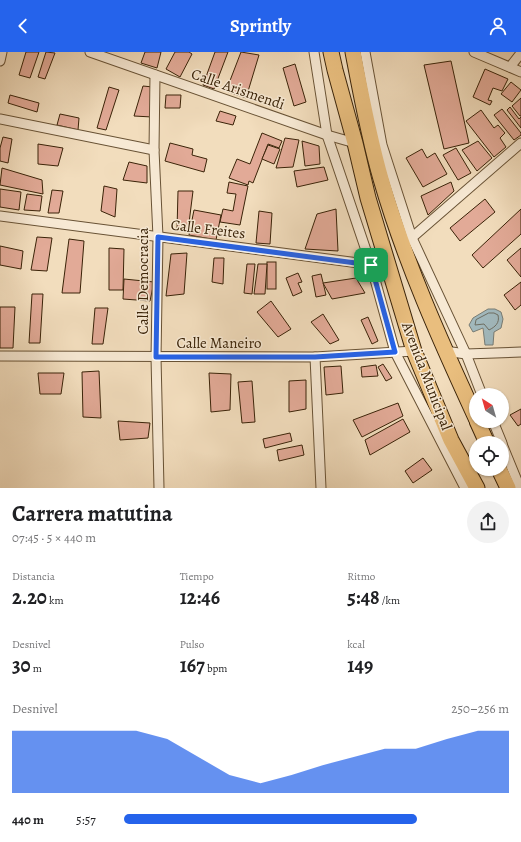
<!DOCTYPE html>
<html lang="es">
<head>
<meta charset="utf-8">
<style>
  :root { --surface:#fff; --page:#f2f2f2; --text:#202124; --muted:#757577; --accent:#2563eb }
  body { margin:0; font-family:Alegreya,serif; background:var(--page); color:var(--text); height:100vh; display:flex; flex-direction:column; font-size:15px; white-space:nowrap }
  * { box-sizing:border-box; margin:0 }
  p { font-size:13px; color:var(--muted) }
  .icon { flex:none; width:22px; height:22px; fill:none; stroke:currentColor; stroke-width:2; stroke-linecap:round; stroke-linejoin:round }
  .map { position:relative; height:436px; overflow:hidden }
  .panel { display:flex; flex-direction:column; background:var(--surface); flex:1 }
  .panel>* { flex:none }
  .needle { width:26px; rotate:323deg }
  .tools { position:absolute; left:469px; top:336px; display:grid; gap:8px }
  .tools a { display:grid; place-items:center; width:40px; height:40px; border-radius:50%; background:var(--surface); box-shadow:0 1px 3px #0004; font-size:20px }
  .pin { position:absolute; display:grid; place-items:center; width:34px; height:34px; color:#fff; margin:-17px; border-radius:8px; box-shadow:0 2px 6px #0006 }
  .round { display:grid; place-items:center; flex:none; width:42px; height:42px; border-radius:21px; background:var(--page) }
  .headline { display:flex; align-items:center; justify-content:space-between; height:68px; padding:0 12px }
  h1 { font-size:22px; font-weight:700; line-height:30px }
  .stats { display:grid; grid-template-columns:repeat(3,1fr); gap:6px; height:68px; padding:4px 12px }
  .stats div { display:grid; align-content:center }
  .stats b { font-size:20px; font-weight:700 }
  .stats small { font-size:11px; font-weight:400 }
  .stats p { font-size:11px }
  .chart { height:112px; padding:8px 12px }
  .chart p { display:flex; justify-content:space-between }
  .chart svg { width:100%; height:72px; margin-top:4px; fill:var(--accent); opacity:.7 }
  ul { padding:0 12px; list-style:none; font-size:13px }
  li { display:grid; grid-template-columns:64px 48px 1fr; align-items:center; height:30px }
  li i { height:10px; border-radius:5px; background:var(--accent) }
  header { display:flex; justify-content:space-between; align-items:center; height:52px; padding:0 12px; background:var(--accent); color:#fff; font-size:18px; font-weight:700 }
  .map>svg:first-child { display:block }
  .water { fill:#a1b8bc; stroke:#787c74 }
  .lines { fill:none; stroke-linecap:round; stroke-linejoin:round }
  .shore { stroke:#6e6e62; stroke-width:1 }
  .building { fill:#e2aa97; stroke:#3a2308 }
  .minor-casing { stroke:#685235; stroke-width:11 }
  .trunk-casing { stroke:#3a2308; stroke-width:17 }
  .minor { stroke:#f7e9d4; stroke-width:9 }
  .trunk { stroke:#e9be7e; stroke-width:15 }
  .route-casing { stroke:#fff; stroke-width:8 }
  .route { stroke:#2563eb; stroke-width:5 }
  .labels { text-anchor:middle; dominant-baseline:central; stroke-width:3; stroke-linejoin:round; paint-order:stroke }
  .street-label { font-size:15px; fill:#3a2308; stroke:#f7e9d4 }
</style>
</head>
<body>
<header><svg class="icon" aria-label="back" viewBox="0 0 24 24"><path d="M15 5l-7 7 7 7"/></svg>Sprintly<svg class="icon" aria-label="person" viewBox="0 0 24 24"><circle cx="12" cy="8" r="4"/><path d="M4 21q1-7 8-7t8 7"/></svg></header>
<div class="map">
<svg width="521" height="436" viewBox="0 0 521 436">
  <rect width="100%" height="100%" fill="#f2ddbd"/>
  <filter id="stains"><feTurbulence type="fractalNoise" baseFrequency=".005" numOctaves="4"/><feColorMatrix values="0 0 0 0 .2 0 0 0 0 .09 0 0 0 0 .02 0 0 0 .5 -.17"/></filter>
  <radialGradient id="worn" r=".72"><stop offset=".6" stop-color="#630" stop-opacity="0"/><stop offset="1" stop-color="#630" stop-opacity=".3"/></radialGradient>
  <!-- water -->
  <polygon class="water" points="488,257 495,257 501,260 503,267 501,276 494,280 493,293 485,293 483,276 473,280 469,273 473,266"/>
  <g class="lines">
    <!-- shore -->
    <path class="shore" d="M489 261H494L498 263C500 271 495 275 489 278L484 272 475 273 476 268Z"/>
  </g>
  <!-- building -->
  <g class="building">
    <polygon points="26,0 39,0 30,26 19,23"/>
    <polygon points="46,0 55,1 45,27 38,25"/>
    <polygon points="145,0 161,0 157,16 141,11"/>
    <polygon points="175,0 189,0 192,2 180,25 166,17"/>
    <polygon points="215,0 228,0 214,37 203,33"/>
    <polygon points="241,0 259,3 246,46 226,39"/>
    <polygon points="451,9 469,91 444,97 424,13"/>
    <polygon points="295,12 306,50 294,54 283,16"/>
    <polygon points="485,17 508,27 502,39 493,36 488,48 492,49 490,53 473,45"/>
    <polygon points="511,30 521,38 512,50 501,42"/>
    <polygon points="143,34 153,35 152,65 134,64"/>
    <polygon points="109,35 119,38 106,78 97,76"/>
    <polygon points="10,43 39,51 37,60 8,51"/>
    <polygon points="166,43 181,43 180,56 165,56"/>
    <polygon points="521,46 521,64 520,64 512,54"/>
    <polygon points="510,55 519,67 521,65 521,76 507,58"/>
    <polygon points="502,57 521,81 521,83 514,88 494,63"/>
    <polygon points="481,58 494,76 498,73 505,81 500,86 506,95 494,105 466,69"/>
    <polygon points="220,59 236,64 233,73 216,69"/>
    <polygon points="60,62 79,66 78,78 57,73"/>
    <polygon points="262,81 282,89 279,96 268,92 253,131 249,129 248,133 229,126 237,107 250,112"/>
    <polygon points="3,85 12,87 8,111 0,109 0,96"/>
    <polygon points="285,86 299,88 293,115 276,116"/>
    <polygon points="302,89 319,94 320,112 305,114"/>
    <polygon points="478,89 492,106 477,119 462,98"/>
    <polygon points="170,91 193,97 192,103 207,107 204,120 165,109"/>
    <polygon points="38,92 63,96 58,114 38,112"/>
    <polygon points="268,93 280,97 274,112 262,107"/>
    <polygon points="456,96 471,121 458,128 443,103"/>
    <polygon points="422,97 427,106 435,101 447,122 423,135 406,106"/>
    <polygon points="129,110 147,114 147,131 123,128"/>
    <polygon points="324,115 328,128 297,135 294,119"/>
    <polygon points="2,116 42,128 43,142 0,133"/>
    <polygon points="229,130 248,134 240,173 220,170 223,157 233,159 236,142 227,141"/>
    <polygon points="451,130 454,139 428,163 421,144"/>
    <polygon points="104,134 117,137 115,165 101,159"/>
    <polygon points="0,137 21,140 19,158 0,155"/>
    <polygon points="52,138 63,139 59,161 48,161"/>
    <polygon points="178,139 193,139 188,179 177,178"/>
    <polygon points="27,142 42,144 40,159 24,158"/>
    <polygon points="485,147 495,160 460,189 450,176"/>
    <polygon points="336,157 338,199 305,197 317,162"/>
    <polygon points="521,157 521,182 483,216 472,203"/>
    <polygon points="194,158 221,163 216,188 189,183"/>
    <polygon points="259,159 272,161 270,192 256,191"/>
    <polygon points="37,185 52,186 47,219 31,218"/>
    <polygon points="69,187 84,189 80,241 62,241"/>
    <polygon points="0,194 23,199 21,217 0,213"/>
    <polygon points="109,196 124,197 123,238 109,238"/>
    <polygon points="521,196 521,225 507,208"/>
    <polygon points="187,201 184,242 166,244 171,202"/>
    <polygon points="214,206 224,206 223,232 212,230"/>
    <rect x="267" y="210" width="9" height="27"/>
    <polygon points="247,212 255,212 252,242 244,241"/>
    <polygon points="258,212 267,212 265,242 254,242"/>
    <polygon points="298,221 302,230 298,231 302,240 293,244 286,226"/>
    <polygon points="321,222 326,243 316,245 312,224"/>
    <polygon points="356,226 365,241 332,247 323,231"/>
    <polygon points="124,227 154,230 150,249 123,247"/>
    <polygon points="521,230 521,253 515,258 504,243"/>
    <polygon points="32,242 43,242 40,291 29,291"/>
    <polygon points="271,249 291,277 278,285 257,260"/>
    <polygon points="0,255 15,255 13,296 0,296"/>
    <polygon points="95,256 108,256 103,292 92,292"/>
    <polygon points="323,262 339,288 330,292 311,270"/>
    <polygon points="368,265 378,289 372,292 361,268"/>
    <polygon points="383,312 392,326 386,329 378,315"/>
    <polygon points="376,313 378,324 362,325 361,315"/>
    <polygon points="341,314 343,341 326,343 324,315"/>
    <polygon points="99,319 101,366 83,365 82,320"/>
    <polygon points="38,321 64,321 61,342 40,342"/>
    <polygon points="209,321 231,322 230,358 211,360"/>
    <polygon points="306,328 306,357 289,360 289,329"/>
    <polygon points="252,329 255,370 242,371 238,330"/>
    <polygon points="398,351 403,364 362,385 353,368"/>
    <polygon points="521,357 521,372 518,374 510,363"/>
    <polygon points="403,367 410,380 370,403 365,388"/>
    <polygon points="118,369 150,371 148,386 120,388"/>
    <polygon points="290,381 292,389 265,396 263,387"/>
    <polygon points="302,393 304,403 279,409 277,398"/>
    <polygon points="423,406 432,418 413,431 405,419"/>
  </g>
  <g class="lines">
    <defs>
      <g id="minor">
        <polyline points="90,0 327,83 355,91"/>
        <polyline points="314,0 327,83 371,213 395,300 465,436"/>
        <polyline points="365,0 382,93 412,186 466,302 482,343"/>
        <polyline points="474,0 521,20"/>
        <polyline points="0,9 2,0"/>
        <polyline points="510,15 521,1"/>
        <polyline points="155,23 154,98 158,185 156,305 159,436"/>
        <polyline points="0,67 154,98"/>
        <polyline points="0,164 389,215"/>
        <polyline points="408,189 521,91"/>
        <polyline points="445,299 466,302 521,300"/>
        <polyline points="0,304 315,305 414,299"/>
        <polyline points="315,305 321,436"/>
        <polyline points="493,369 502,391"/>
        <polyline points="502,392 520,436"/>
      </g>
      <g id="trunk">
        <polyline points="331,0 335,18 355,91 368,146 414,299 451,388 477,436"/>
        <path d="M353 0C361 42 369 86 381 127 405 210 440 288 476 366"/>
        <polyline points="477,369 487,391"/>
        <polyline points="499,417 508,436"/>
      </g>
    </defs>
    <!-- minor casing -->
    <use href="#minor" class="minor-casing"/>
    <!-- trunk casing -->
    <use href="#trunk" class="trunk-casing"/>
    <!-- minor -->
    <use href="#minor" class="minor"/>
    <!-- trunk -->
    <use href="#trunk" class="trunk"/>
  </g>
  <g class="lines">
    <defs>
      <polygon id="route" points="158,185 371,213 395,300 315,305 156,305"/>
    </defs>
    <!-- route casing -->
    <use href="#route" class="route-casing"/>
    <!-- route -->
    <use href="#route" class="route"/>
  </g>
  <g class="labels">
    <!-- street labels -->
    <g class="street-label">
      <text transform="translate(238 37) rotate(19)">Calle Arismendi</text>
      <text transform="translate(208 177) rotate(7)">Calle Freites</text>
      <text transform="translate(143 229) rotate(-90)">Calle Democracia</text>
      <text x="219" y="291">Calle Maneiro</text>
      <text transform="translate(427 324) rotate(69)">Avenida Municipal</text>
    </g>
  </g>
  <rect width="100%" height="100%" filter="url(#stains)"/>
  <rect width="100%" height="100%" fill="url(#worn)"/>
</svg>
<div class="tools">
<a><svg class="needle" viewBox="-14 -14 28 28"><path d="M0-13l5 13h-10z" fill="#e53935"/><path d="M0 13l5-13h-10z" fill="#757577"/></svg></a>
<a><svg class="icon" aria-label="locate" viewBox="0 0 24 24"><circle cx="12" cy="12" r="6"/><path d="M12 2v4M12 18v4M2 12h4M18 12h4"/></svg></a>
</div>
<div class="pin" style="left:371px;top:213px;background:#1e9e55"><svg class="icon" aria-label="arrive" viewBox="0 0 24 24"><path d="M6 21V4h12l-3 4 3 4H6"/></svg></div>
</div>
<section class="panel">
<div class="headline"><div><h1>Carrera matutina</h1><p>07:45 · 5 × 440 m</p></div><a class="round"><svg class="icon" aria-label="share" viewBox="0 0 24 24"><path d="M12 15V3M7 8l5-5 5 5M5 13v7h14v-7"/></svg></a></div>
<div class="stats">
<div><p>Distancia</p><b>2.20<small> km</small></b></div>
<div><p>Tiempo</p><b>12:46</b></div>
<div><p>Ritmo</p><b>5:48<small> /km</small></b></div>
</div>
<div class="stats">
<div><p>Desnivel</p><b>30<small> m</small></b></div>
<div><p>Pulso</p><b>167<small> bpm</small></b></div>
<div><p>kcal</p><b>149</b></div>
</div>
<div class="chart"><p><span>Desnivel</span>250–256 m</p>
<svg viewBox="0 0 160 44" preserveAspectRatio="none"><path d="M0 44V6L10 6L20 6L30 6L40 6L50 11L60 22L70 33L80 38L90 33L100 27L110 22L120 17L130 17L140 11L150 6L160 6V44z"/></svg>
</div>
<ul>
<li><b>440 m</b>5:57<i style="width:76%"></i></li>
</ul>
</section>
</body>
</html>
